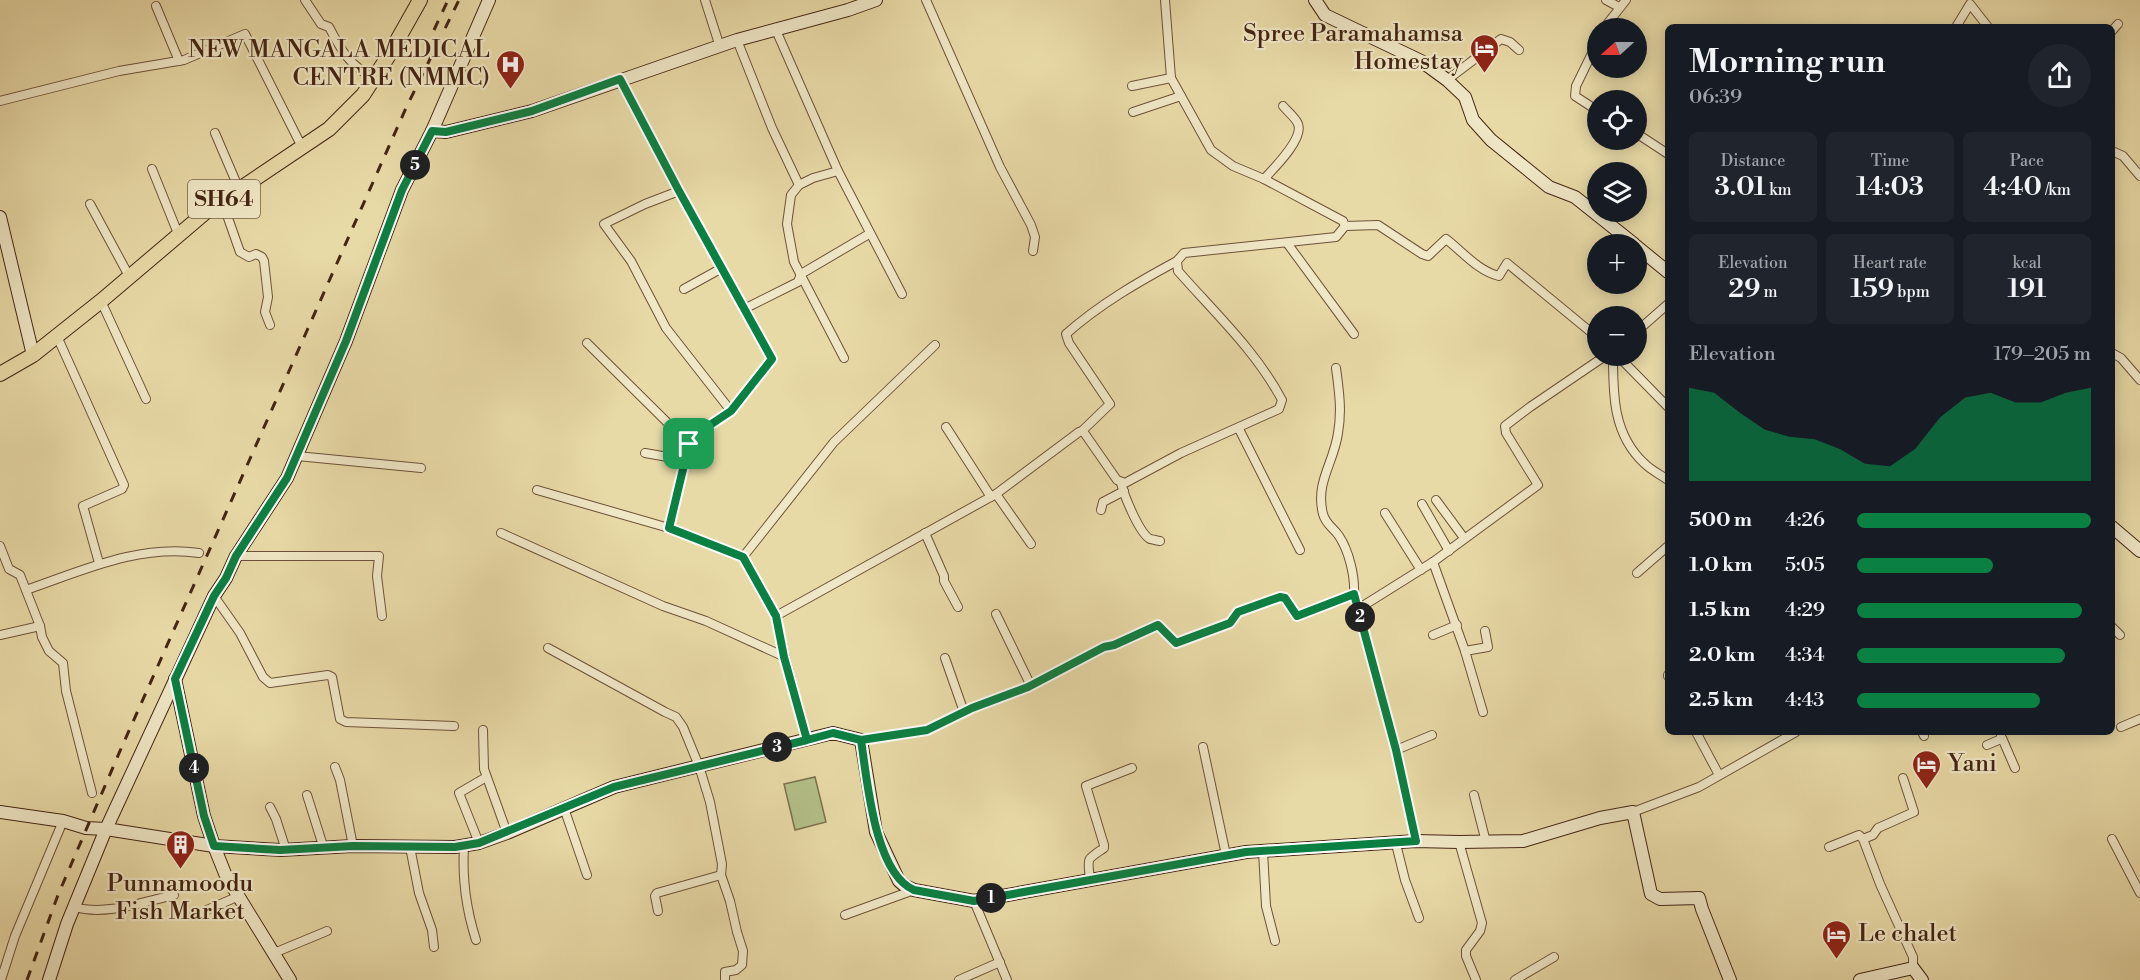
<!DOCTYPE html>
<html lang="en">
<head>
<meta charset="utf-8">
<style>
  :root { --surface:#171b24; --page:#20242c; --text:#f1f3f6; --muted:#9ea1a6; --accent:#0b8043 }
  body { margin:0; font-family:"Libre Bodoni",serif; background:var(--page); color:var(--text); height:100vh; display:flex; flex-direction:column; font-size:22px; white-space:nowrap }
  * { box-sizing:border-box; margin:0 }
  p { font-size:20px; color:var(--muted) }
  .icon { flex:none; width:33px; height:33px; fill:none; stroke:currentColor; stroke-width:2; stroke-linecap:round; stroke-linejoin:round }
  .map { position:relative; flex:1; overflow:hidden }
  .details { position:absolute; left:1665px; top:24px; width:450px; height:711px; display:flex; flex-direction:column; background:var(--surface); border-radius:9px; box-shadow:0 3px 15px #0003 }
  .details>* { flex:none }
  .needle { width:39px; rotate:249deg }
  .controls { position:absolute; left:1587px; top:18px; display:grid; gap:12px }
  .controls a { display:grid; place-items:center; width:60px; height:60px; border-radius:50%; background:var(--surface); box-shadow:0 3px 15px #0003; font-size:30px }
  .pin { position:absolute; display:grid; place-items:center; width:51px; height:51px; color:#fff; margin:-26px; border-radius:12px; box-shadow:0 3px 9px #0006 }
  .km { position:absolute; width:30px; height:30px; margin:-15px; border-radius:50%; background:#222; color:#fff; font-size:16px; line-height:30px; text-align:center }
  .round { display:grid; place-items:center; flex:none; width:63px; height:63px; border-radius:32px; background:var(--page) }
  .summary { display:flex; align-items:center; justify-content:space-between; height:102px; padding:0 24px }
  h1 { font-size:33px; font-weight:600; line-height:45px }
  .figures { display:grid; grid-template-columns:repeat(3,1fr); gap:9px; height:102px; padding:6px 24px }
  .figures div { display:grid; align-content:center; border-radius:9px; background:var(--page); text-align:center }
  .figures b { font-size:26px; font-weight:600 }
  .figures small { font-size:16px; font-weight:400 }
  .figures p { font-size:16px }
  .chart { height:168px; padding:12px 24px }
  .chart p { display:flex; justify-content:space-between }
  .chart svg { width:100%; height:108px; margin-top:6px; fill:var(--accent); opacity:.7 }
  ul { padding:0 24px; list-style:none; font-size:20px }
  li { display:grid; grid-template-columns:96px 72px 1fr; align-items:center; height:45px }
  li i { height:15px; border-radius:8px; background:var(--accent) }
  .map>svg:first-child { display:block }
  .green { fill:#b4c088; stroke:#7c724e; stroke-width:1.5 }
  .lines { fill:none; stroke-linecap:round; stroke-linejoin:round }
  .minor-casing { stroke:#6d5239; stroke-width:10 }
  .secondary-casing { stroke:#442514; stroke-width:14 }
  .primary-casing { stroke:#442514; stroke-width:16 }
  .minor { stroke:#f0e7c6; stroke-width:8 }
  .secondary { stroke:#f0e7c6; stroke-width:12 }
  .primary { stroke:#e8daa7; stroke-width:14 }
  .rail { stroke:#442514; stroke-width:3; stroke-dasharray:10 10; stroke-linecap:butt }
  .route-casing { stroke:#fff; stroke-width:12 }
  .route { stroke:#0b8043; stroke-width:8 }
  .labels { text-anchor:middle; dominant-baseline:central; stroke-width:4.5; stroke-linejoin:round; paint-order:stroke }
  .shield { fill:#f0e7c6; stroke:#785f49; stroke-width:1.5 }
  .shield-label { font-size:22px; font-weight:bold; fill:#442514 }
  .poi-label { font-size:24px; fill:#442514; stroke:#f0e7c6; text-anchor:end }
</style>
</head>
<body>
<div class="map">
<svg width="2140" height="980" viewBox="0 0 2140 980">
  <rect width="100%" height="100%" fill="#e8daa7"/>
  <filter id="stains"><feTurbulence type="fractalNoise" baseFrequency=".00333" numOctaves="4"/><feColorMatrix values="0 0 0 0 .2 0 0 0 0 .09 0 0 0 0 .02 0 0 0 .5 -.17"/></filter>
  <radialGradient id="worn" r=".72"><stop offset=".6" stop-color="#630" stop-opacity="0"/><stop offset="1" stop-color="#630" stop-opacity=".3"/></radialGradient>
  <!-- green -->
  <polygon class="green" points="815,777 826,822 795,830 784,784"/>
  <g class="lines">
    <defs>
      <g id="minor">
        <path d="M305 0 321 24 329 27C342 52 349 64 374 79"/>
        <polyline points="705,0 720,47"/>
        <polyline points="926,0 1000,167 1031,225 1035,237 1033,251"/>
        <path d="M1165 0 1171 78 1211 150 1233 166 1264 179 1343 221 1345 226 1378 225 1422 254 1428 256 1446 239C1463 252 1478 271 1499 276L1507 263 1598 338"/>
        <polyline points="1606,0 1619,7"/>
        <polyline points="156,6 179,61"/>
        <polyline points="1956,27 1970,4 1988,27"/>
        <polyline points="775,28 838,171"/>
        <polyline points="1604,28 1626,0"/>
        <polyline points="2112,31 2118,24"/>
        <polyline points="737,40 772,128 799,185 813,178 838,171 902,294"/>
        <polyline points="1598,41 1576,86 1575,96 1598,111"/>
        <polyline points="620,79 679,191 772,359 731,411 695,435 689,444 669,528 743,557 776,616 785,657 807,740"/>
        <polyline points="1447,80 1501,39 1510,42 1519,50"/>
        <polyline points="1132,86 1171,78"/>
        <polyline points="0,101 119,71 184,60 245,34 302,147"/>
        <polyline points="1133,112 1181,96"/>
        <polyline points="215,133 239,189"/>
        <polyline points="1636,133 1668,154"/>
        <polyline points="2112,151 2123,156 2140,176"/>
        <polyline points="152,169 179,236"/>
        <path d="M1264 179C1274 168 1304 139 1298 124 1296 118 1287 111 1283 106"/>
        <polyline points="799,185 791,195 787,224 794,262 844,358"/>
        <polyline points="679,191 645,204 604,224 631,261 666,328 731,411"/>
        <polyline points="222,201 240,252 249,257 256,254 262,257 264,261 268,297 265,312 270,325"/>
        <polyline points="90,204 129,276"/>
        <polyline points="1287,243 1354,334"/>
        <polyline points="684,289 722,268"/>
        <polyline points="101,301 146,399"/>
        <polyline points="744,309 798,282 801,274 869,234"/>
        <polyline points="1636,332 1668,304"/>
        <polyline points="56,334 124,485 122,489 83,506 99,563"/>
        <polyline points="587,343 689,444"/>
        <polyline points="2112,353 2121,358 2140,380"/>
        <path d="M1613 356C1613 395 1613 435 1645 464 1651 470 1661 475 1668 480"/>
        <polyline points="1618,356 1668,407"/>
        <path d="M1336 368C1339 390 1342 411 1338 433 1334 463 1315 482 1323 514 1326 525 1333 527 1339 536 1349 551 1355 576 1354 594L1396 750 1416 841"/>
        <polyline points="946,427 991,497"/>
        <polyline points="1239,429 1300,550"/>
        <path d="M1082 431 1110 404 1069 343 1066 334C1100 304 1138 282 1177 261"/>
        <polyline points="645,453 685,460"/>
        <polyline points="297,456 421,468"/>
        <path d="M1121 483C1124 495 1139 533 1150 539 1151 539 1159 541 1160 541"/>
        <polyline points="537,490 669,528"/>
        <polyline points="996,494 1031,544"/>
        <polyline points="1436,500 1464,538"/>
        <polyline points="1422,504 1449,551"/>
        <polyline points="1101,510 1103,502 1124,491"/>
        <polyline points="1385,513 1421,570"/>
        <polyline points="501,533 663,606 706,621 785,657"/>
        <polyline points="925,533 944,576 944,581 958,607"/>
        <polyline points="0,546 9,569 20,575 40,626 42,637 49,651 63,663 66,691 92,793"/>
        <polyline points="236,556 379,556 377,576 382,616"/>
        <polyline points="743,557 834,442 935,345"/>
        <polyline points="1433,562 1465,651 1483,712"/>
        <polyline points="1637,573 1668,546"/>
        <path d="M26 590C82 571 138 544 199 553"/>
        <polyline points="214,596 240,633 263,677 270,683 328,675 332,677 340,719 346,722 454,726"/>
        <polyline points="1358,609 1433,562 1538,485 1506,433 1505,426 1530,407 1605,356"/>
        <polyline points="996,614 1031,686"/>
        <path d="M776 616 996 494 1079 432 1082 431 1085 434 1117 480 1125 483 1181 453 1279 409 1282 400C1256 351 1214 312 1178 271L1177 261 1184 253 1336 237 1345 226"/>
        <polyline points="2112,627 2120,635"/>
        <polyline points="0,635 40,626"/>
        <polyline points="1433,635 1457,625"/>
        <polyline points="548,648 665,712 676,717 683,727 699,766 710,802 722,864 721,875 730,901 737,932 743,951 742,965 736,970 725,972 725,980"/>
        <polyline points="1465,651 1488,647 1485,631"/>
        <polyline points="945,658 964,712"/>
        <polyline points="1668,675 1668,676"/>
        <polyline points="2121,727 2140,719"/>
        <polyline points="483,730 484,769 507,833"/>
        <polyline points="1696,732 1719,775"/>
        <polyline points="1922,732 1924,736"/>
        <polyline points="2002,738 2015,768"/>
        <polyline points="861,740 927,730 972,708 1028,687 1104,647 1114,645 1158,625 1176,643 1230,623 1238,612 1280,597 1285,598 1297,616 1354,594"/>
        <polyline points="1987,745 2001,739 2001,732"/>
        <polyline points="1203,747 1226,855"/>
        <polyline points="1396,750 1432,735"/>
        <polyline points="335,767 340,780 353,846"/>
        <polyline points="307,795 324,849"/>
        <polyline points="1474,795 1486,842"/>
        <polyline points="270,807 276,819 286,850"/>
        <polyline points="564,808 587,875"/>
        <polyline points="1633,812 1699,787 1796,732"/>
        <polyline points="1863,839 1873,835 1878,828 1914,812 1903,778"/>
        <polyline points="2112,839 2140,893"/>
        <polyline points="1459,842 1482,923 1480,931 1466,950 1466,956 1476,980"/>
        <polyline points="479,843 459,793 483,779"/>
        <polyline points="1396,844 1405,880 1419,918"/>
        <path d="M464 846C462 879 466 909 476 940"/>
        <polyline points="410,847 419,893 432,930 434,947"/>
        <polyline points="1829,847 1859,835 1863,839 1880,884 1913,957 1913,968"/>
        <polyline points="1263,851 1266,906 1275,941"/>
        <path d="M1090 880C1088 857 1085 861 1104 848V845L1086 786 1132 768"/>
        <polyline points="974,901 1007,980"/>
        <path d="M74 907C106 916 142 902 174 895"/>
        <polyline points="658,911 655,896 657,893 721,875"/>
        <polyline points="845,915 914,890"/>
        <polyline points="193,916 239,896"/>
        <polyline points="274,953 327,931"/>
        <polyline points="1,980 15,936 63,821"/>
        <polyline points="959,980 1000,962"/>
        <polyline points="1515,980 1554,957"/>
      </g>
      <g id="secondary">
        <polyline points="1315,0 1325,15 1421,61 1447,80 1465,97 1473,120 1491,140 1549,187 1575,197 1634,244"/>
        <polyline points="432,131 446,132 532,111 737,40 848,10 876,0"/>
        <polyline points="0,217 33,355"/>
        <polyline points="1636,246 1668,272"/>
        <polyline points="2112,527 2140,551"/>
        <polyline points="175,679 204,816 214,846 226,876 290,980"/>
        <polyline points="0,812 63,821 86,828 106,829 214,846 281,850 353,846 455,847 479,843 507,833 614,787 833,733 861,740 876,832 899,881 905,886 914,890 974,901 1246,852 1416,841 1459,842 1523,841 1600,818 1633,812 1651,894 1660,899 1699,898 1702,909 1730,980"/>
        <polyline points="49,980 67,924 106,829 214,596 226,578 236,556 287,478 346,341 402,190 432,131 489,0"/>
        <polyline points="1860,980 1913,968 1922,980"/>
      </g>
      <polyline id="primary" points="0,374 33,355 101,301 207,211 329,129 363,95 389,55 420,0"/>
    </defs>
    <!-- minor casing -->
    <use href="#minor" class="minor-casing"/>
    <!-- secondary casing -->
    <use href="#secondary" class="secondary-casing"/>
    <!-- primary casing -->
    <use href="#primary" class="primary-casing"/>
    <!-- minor -->
    <use href="#minor" class="minor"/>
    <!-- secondary -->
    <use href="#secondary" class="secondary"/>
    <!-- primary -->
    <use href="#primary" class="primary"/>
    <!-- rail -->
    <g class="rail">
      <polyline points="434,30 448,0"/>
      <polyline points="27,980 58,895 120,751 406,108 459,0"/>
    </g>
  </g>
  <g class="lines">
    <defs>
      <path id="route" d="M689 444 669 528 743 557 776 616 784 657 807 740 833 733 861 740C867 778 874 873 914 890L974 901 1246 852 1416 841 1396 750 1354 594 1297 616 1285 598 1280 597 1238 612 1230 623 1176 643 1158 625 1114 645 1104 647 1028 687 972 708 927 730 861 740 833 733 807 740 614 787 479 843 455 847 353 846 280 850 214 846 204 816 175 679 214 596 226 578 236 556 287 478 346 341 402 190 432 131 446 132 532 111 620 79 679 191 772 359 731 411 695 435 689 444"/>
    </defs>
    <!-- route casing -->
    <use href="#route" class="route-casing"/>
    <!-- route -->
    <use href="#route" class="route"/>
  </g>
  <!-- icons -->
  <defs>
    <symbol id="hotel-pin" viewBox="-11 -11 22 30"><path d="M0 17L-7.5 6A9.5 9.5 0 1 1 7.5 6Z" fill="#8f2418" stroke="#f0e7c6"/><path d="M-6-4.5h1.5V1H6V5H4.5V3h-9V5H-6ZM-4 0a1.8 1.8 0 1 1 3.6 0ZM.5 0V-2.5h3Q6-2.5 6 0Z" fill="#fff"/></symbol>
    <symbol id="hospital-pin" viewBox="-11 -11 22 30"><path d="M0 17L-7.5 6A9.5 9.5 0 1 1 7.5 6Z" fill="#8f2418" stroke="#f0e7c6"/><path d="M-5-5h3v3.5h4V-5h3V5h-3V1.5h-4V5h-3Z" fill="#fff"/></symbol>
    <symbol id="building-pin" viewBox="-11 -11 22 30"><path d="M0 17L-7.5 6A9.5 9.5 0 1 1 7.5 6Z" fill="#8f2418" stroke="#f0e7c6"/><path d="M-4-6H4V6H1V3H-1V6H-4ZM-2.5-4.3h1.7v1.8h-1.7ZM.8-4.3h1.7v1.8H.8ZM-2.5-1h1.7V.8h-1.7ZM.8-1h1.7V.8H.8Z" fill="#fff"/></symbol>
  </defs>
  <g fill-rule="evenodd">
    <use href="#hotel-pin" x="1468" y="32" width="33" height="45"/>
    <use href="#hospital-pin" x="494" y="48" width="33" height="45"/>
    <use href="#hotel-pin" x="1910" y="748" width="33" height="45"/>
    <use href="#building-pin" x="164" y="828" width="33" height="45"/>
    <use href="#hotel-pin" x="1820" y="918" width="33" height="45"/>
  </g>
  <g class="labels">
    <!-- shield labels -->
    <rect class="shield" x="188" y="180" width="72" height="38" rx="4.5"/>
    <g class="shield-label">
      <text x="224" y="199">SH64</text>
    </g>
    <!-- poi labels -->
    <g class="poi-label">
      <text x="1463" y="34">Spree Paramahamsa<tspan x="1463" dy="28">Homestay</tspan></text>
      <text x="490" y="50">NEW MANGALA MEDICAL<tspan x="490" dy="28">CENTRE (NMMC)</tspan></text>
      <text x="1948" y="764" text-anchor="start">Yani</text>
      <text x="180" y="884" text-anchor="middle">Punnamoodu<tspan x="180" dy="28">Fish Market</tspan></text>
      <text x="1858" y="934" text-anchor="start">Le chalet</text>
    </g>
  </g>
  <rect width="100%" height="100%" filter="url(#stains)"/>
  <rect width="100%" height="100%" fill="url(#worn)"/>
</svg>
<div class="controls">
<a><svg class="needle" viewBox="-14 -14 28 28"><path d="M0-13l5 13h-10z" fill="#e53935"/><path d="M0 13l5-13h-10z" fill="#9ea1a6"/></svg></a>
<a><svg class="icon" aria-label="locate" viewBox="0 0 24 24"><circle cx="12" cy="12" r="6"/><path d="M12 2v4M12 18v4M2 12h4M18 12h4"/></svg></a>
<a><svg class="icon" aria-label="layers" viewBox="0 0 24 24"><path d="M12 4l9 5-9 5-9-5zM3 14l9 5 9-5"/></svg></a>
<a>+</a>
<a>−</a>
</div>
<div class="pin" style="left:689px;top:444px;background:#1e9e55"><svg class="icon" aria-label="arrive" viewBox="0 0 24 24"><path d="M6 21V4h12l-3 4 3 4H6"/></svg></div>
<b class="km" style="left:991px;top:898px">1</b>
<b class="km" style="left:1360px;top:617px">2</b>
<b class="km" style="left:777px;top:747px">3</b>
<b class="km" style="left:194px;top:768px">4</b>
<b class="km" style="left:415px;top:165px">5</b>
<section class="details">
<div class="summary"><div><h1>Morning run</h1><p>06:39</p></div><a class="round"><svg class="icon" aria-label="share" viewBox="0 0 24 24"><path d="M12 15V3M7 8l5-5 5 5M5 13v7h14v-7"/></svg></a></div>
<div class="figures">
<div><p>Distance</p><b>3.01<small> km</small></b></div>
<div><p>Time</p><b>14:03</b></div>
<div><p>Pace</p><b>4:40<small> /km</small></b></div>
</div>
<div class="figures">
<div><p>Elevation</p><b>29<small> m</small></b></div>
<div><p>Heart rate</p><b>159<small> bpm</small></b></div>
<div><p>kcal</p><b>191</b></div>
</div>
<div class="chart"><p><span>Elevation</span>179–205 m</p>
<svg viewBox="0 0 160 44" preserveAspectRatio="none"><path d="M0 44V6L10 8L20 16L30 23L40 26L50 27L60 31L70 37L80 38L90 31L100 18L110 10L120 8L130 12L140 12L150 8L160 6V44z"/></svg>
</div>
<ul>
<li><b>500 m</b>4:26<i style="width:100%"></i></li>
<li><b>1.0 km</b>5:05<i style="width:58%"></i></li>
<li><b>1.5 km</b>4:29<i style="width:96%"></i></li>
<li><b>2.0 km</b>4:34<i style="width:89%"></i></li>
<li><b>2.5 km</b>4:43<i style="width:78%"></i></li>
</ul>
</section>
</div>
</body>
</html>
